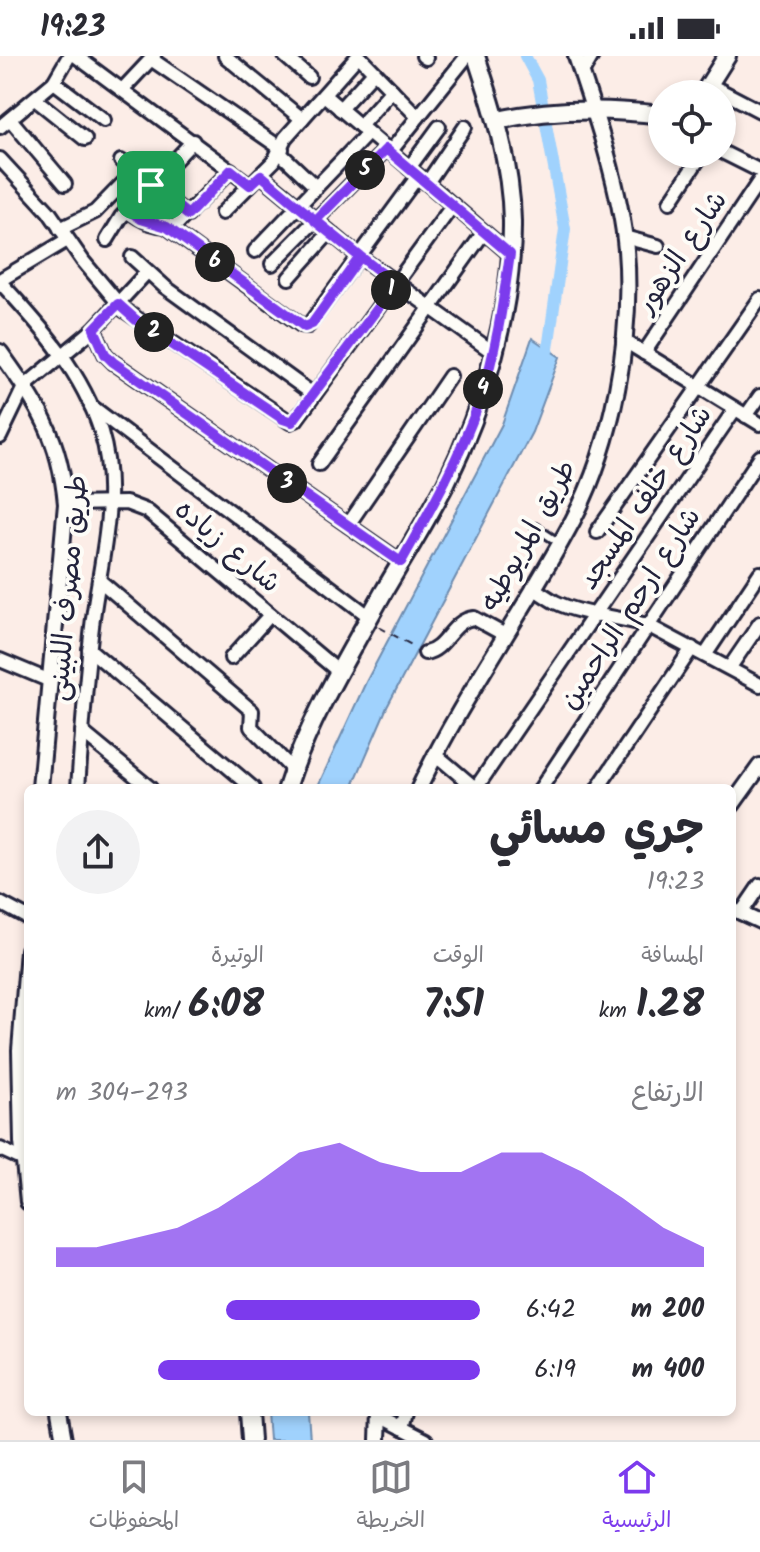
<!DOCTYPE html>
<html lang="ar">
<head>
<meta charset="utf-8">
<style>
  :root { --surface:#fff; --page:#f2f2f3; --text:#2b2b33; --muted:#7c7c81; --line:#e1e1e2; --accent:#7c3aed }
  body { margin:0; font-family:Kalam,"Playpen Sans Arabic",sans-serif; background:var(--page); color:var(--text); direction:rtl; height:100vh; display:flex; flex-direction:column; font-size:30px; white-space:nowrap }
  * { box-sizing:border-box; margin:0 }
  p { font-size:26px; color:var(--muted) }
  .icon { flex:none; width:44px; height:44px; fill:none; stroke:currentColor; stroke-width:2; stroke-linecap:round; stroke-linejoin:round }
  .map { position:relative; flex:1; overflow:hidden; direction:ltr }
  .details { position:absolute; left:24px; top:728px; width:712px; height:632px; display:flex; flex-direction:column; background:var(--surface); border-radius:12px; box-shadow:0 4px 12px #0003; direction:rtl }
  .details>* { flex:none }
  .tools { position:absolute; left:648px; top:24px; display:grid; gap:16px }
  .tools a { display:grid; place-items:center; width:88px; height:88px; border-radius:50%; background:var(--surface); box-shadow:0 4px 12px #0003; font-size:40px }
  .pin { position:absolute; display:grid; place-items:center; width:68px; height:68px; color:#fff; margin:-34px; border-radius:16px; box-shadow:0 4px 12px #0006 }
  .km { position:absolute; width:40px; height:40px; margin:-20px; border-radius:50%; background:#222; color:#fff; font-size:22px; line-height:40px; text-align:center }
  .round { display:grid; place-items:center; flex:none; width:84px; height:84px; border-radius:42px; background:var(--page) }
  .overview { display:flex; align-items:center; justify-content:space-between; height:136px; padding:0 32px }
  h1 { font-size:44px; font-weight:700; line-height:60px }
  .metrics { display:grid; grid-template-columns:repeat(3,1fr); gap:12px; height:136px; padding:8px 32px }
  .metrics div { display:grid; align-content:center }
  .metrics b { font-size:40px; font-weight:700 }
  .metrics small { font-size:22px; font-weight:400 }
  .metrics p { font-size:22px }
  .chart { height:224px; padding:16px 32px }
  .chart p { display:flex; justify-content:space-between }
  .chart svg { width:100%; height:144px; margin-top:8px; fill:var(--accent); opacity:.7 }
  ul { padding:0 32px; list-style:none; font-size:26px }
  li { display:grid; grid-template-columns:128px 96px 1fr; align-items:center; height:60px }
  li i { height:20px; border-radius:10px; background:var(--accent) }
  .status { display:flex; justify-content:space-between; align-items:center; height:56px; padding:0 40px; background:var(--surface); direction:ltr }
  .status svg { height:22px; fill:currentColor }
  .tabs { display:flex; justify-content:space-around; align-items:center; height:112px; border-top:2px solid var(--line); background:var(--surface); font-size:22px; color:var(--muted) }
  .tabs a { display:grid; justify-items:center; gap:4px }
  .tabs .current { color:var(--accent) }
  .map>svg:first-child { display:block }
  .water { fill:#a0d2fd; stroke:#6e8caf; stroke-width:2 }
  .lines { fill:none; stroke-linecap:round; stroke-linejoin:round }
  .canal { stroke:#a0d2fd; stroke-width:12 }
  .service-casing { stroke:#22223b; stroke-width:12 }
  .minor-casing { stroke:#22223b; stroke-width:18 }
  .tertiary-casing { stroke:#22223b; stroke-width:20 }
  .secondary-casing { stroke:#22223b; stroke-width:22 }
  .path { stroke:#22223b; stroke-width:2; stroke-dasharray:8 6; stroke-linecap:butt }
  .service { stroke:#fdfcf7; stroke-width:6 }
  .minor { stroke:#fdfcf7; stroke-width:12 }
  .tertiary { stroke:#fdfcf7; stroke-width:14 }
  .secondary { stroke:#fdfcf7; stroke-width:16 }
  .route-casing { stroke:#fff; stroke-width:16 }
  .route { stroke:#7c3aed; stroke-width:10 }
  .labels { text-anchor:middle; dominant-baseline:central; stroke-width:8; stroke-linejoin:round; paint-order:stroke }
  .street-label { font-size:28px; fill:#22223b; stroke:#fdfcf7 }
</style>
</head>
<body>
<div class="status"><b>19:23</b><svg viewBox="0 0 49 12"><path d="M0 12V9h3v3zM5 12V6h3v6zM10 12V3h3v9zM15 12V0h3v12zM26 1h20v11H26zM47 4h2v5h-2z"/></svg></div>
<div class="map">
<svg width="760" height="1384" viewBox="0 0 760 1384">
  <rect width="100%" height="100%" fill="#fcede7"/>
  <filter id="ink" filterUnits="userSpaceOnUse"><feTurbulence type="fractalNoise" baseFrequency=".0125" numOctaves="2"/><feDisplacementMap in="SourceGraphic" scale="16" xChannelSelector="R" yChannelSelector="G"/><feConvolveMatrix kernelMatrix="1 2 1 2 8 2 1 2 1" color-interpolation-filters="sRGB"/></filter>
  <g filter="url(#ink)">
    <!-- water -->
    <g class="water">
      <polygon points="532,282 560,301 532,376 387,651 352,732 317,732 366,626 502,368"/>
      <polygon points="267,1356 308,1356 310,1384 269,1384"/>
    </g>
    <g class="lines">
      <!-- canal -->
      <polyline class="canal" points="525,0 538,24 565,173 548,293"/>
      <defs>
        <polyline id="service" points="535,471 558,486"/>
        <g id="minor">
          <polyline points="76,0 250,129"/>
          <polyline points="225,0 302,63"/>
          <polyline points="285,0 309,21"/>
          <polyline points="359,0 418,61"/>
          <polyline points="423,0 426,2"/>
          <polyline points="151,3 282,93"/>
          <polyline points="582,17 592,0"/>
          <polyline points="54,26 104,64"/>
          <polyline points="710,29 760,55"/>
          <polyline points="123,33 154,0"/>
          <polyline points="324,39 510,198"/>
          <polyline points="35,43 85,83"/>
          <polyline points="340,53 374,16"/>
          <polyline points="10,63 65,128"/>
          <polyline points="360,70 392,34"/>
          <polyline points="0,71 54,26 69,0"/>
          <polyline points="390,96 467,0"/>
          <polyline points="722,96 760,115"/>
          <polyline points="280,97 316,131"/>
          <polyline points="0,103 49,156 83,205 124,254 290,366 296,364 453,149"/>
          <polyline points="121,105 188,159"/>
          <polyline points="409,112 439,71"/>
          <polyline points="261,119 360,201 494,297"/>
          <polyline points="427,127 465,71"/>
          <polyline points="670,146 702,98"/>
          <path d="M128 154C141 165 159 173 176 169L231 114"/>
          <polyline points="222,157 274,105 285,82 358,0"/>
          <polyline points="167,171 301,269 308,270 418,120"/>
          <polyline points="60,173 95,156 134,116"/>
          <polyline points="624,181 658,190"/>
          <polyline points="107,184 121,161 193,85"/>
          <polyline points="255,195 368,77"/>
          <polyline points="132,201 165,231 314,339"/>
          <polyline points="272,208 386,93"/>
          <polyline points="289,222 329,177"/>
          <polyline points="0,224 67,184"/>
          <path d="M0 226C41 270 83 317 101 376 120 438 101 501 93 562 86 619 82 675 78 732"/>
          <polyline points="94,273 105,298 113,306 401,506"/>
          <polyline points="623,284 760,368"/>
          <polyline points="644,297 760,124"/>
          <polyline points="91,350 370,561"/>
          <polyline points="746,360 760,340"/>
          <polyline points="0,381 24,331 94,273 147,216"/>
          <polyline points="319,408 484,176"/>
          <polyline points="66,448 126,447 147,455 339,616"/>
          <polyline points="348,469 450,320"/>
          <polyline points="597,476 760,243"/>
          <polyline points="99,524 252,655 251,671 293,714"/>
          <path d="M533 532C541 537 548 542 555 546 584 560 619 560 649 570L760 629"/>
          <polyline points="89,593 253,732"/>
          <path d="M425 597C446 594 451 564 474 562L505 579"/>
          <polyline points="706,598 760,517"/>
          <polyline points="231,602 270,559"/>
          <polyline points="0,604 48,624"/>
          <polyline points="730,611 760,567"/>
          <polyline points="82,676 150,732"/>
          <polyline points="435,698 475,732"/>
          <polyline points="476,732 735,353"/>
          <polyline points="541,732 760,401"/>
          <polyline points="598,732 692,592"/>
          <polyline points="0,847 28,862"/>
          <polyline points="732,853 760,866"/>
          <polyline points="741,857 760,829"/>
          <polyline points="0,1093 24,1104"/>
          <polyline points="379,1360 426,1384"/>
          <polyline points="402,1372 406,1356"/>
        </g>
        <g id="tertiary">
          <path d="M0 296C38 349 60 381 66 448L40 732"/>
          <path d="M419 732C463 639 525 555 573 464 613 388 633 280 626 194 621 134 595 57 576 0"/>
          <polyline points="732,749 760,710"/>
          <polyline points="28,894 20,994 22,1086 28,1146"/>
          <polyline points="59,1356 64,1384"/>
          <polyline points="378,1384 379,1356"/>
        </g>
        <g id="secondary">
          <polyline points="703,38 727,0"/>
          <path d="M498 64C553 52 606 52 662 59"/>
          <path d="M287 732C309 663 348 600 383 537 404 501 427 464 446 427 484 350 513 251 512 165 511 108 494 54 476 0"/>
          <polyline points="249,1356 251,1384"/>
        </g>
      </defs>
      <!-- service casing -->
      <use href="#service" class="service-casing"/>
      <!-- minor casing -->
      <use href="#minor" class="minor-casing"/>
      <!-- tertiary casing -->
      <use href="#tertiary" class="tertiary-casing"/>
      <!-- secondary casing -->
      <use href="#secondary" class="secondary-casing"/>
      <!-- path -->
      <polyline class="path" points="379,571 415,591"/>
      <!-- service -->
      <use href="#service" class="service"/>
      <!-- minor -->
      <use href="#minor" class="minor"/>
      <!-- tertiary -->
      <use href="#tertiary" class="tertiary"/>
      <!-- secondary -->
      <use href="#secondary" class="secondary"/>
    </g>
  </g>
  <g class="lines" filter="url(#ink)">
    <defs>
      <path id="route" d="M151 129 188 159 231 114 250 129 261 119C305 156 349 193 396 228L292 366 283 363 136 264 118 248 94 273 105 298 113 306 401 506C431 453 460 401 480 344 496 297 503 247 510 198L386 93 315 165C330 177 345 189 360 201L312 268 305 271 167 171 141 163 128 154 151 129"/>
    </defs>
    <!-- route casing -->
    <use href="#route" class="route-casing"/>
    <!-- route -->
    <use href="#route" class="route"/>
  </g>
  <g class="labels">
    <!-- street labels -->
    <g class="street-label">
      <text transform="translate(682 197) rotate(-56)">شارع الزهور</text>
      <text transform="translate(646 442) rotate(-56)">شارع خلف المسجد</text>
      <text transform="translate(529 480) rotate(-61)">طريق المريوطيه</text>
      <text transform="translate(227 491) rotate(40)">شارع زياده</text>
      <text transform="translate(69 532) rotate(-85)">طريق مصرف اللبينى</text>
      <text transform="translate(631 553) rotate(-57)">شارع ارحم الراحمين</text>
    </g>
  </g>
</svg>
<div class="tools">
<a><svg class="icon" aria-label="locate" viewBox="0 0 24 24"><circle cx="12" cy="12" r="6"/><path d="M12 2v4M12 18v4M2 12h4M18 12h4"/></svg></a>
</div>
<div class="pin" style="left:151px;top:129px;background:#1e9e55"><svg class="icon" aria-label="arrive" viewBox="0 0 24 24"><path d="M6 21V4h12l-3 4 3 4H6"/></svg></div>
<b class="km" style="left:391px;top:234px">1</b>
<b class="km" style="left:154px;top:276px">2</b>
<b class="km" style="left:287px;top:427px">3</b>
<b class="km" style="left:483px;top:333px">4</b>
<b class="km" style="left:365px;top:114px">5</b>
<b class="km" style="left:215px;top:206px">6</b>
<section class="details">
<div class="overview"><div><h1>جري مسائي</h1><p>19:23</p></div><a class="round"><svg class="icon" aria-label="share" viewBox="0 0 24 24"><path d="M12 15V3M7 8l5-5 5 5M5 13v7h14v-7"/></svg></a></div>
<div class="metrics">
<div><p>المسافة</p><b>1.28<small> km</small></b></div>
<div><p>الوقت</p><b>7:51</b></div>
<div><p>الوتيرة</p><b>6:08<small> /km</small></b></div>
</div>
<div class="chart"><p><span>الارتفاع</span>293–304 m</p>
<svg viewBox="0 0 160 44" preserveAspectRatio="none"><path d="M0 44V38L10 38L20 35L30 32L40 26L50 18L60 9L70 6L80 12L90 15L100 15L110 9L120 9L130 15L140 23L150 32L160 38V44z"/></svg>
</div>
<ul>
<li><b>200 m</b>6:42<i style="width:60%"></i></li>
<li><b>400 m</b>6:19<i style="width:76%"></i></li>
</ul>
</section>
</div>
<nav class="tabs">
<a class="current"><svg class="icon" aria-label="home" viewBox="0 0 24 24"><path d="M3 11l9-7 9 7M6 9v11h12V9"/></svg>الرئيسية</a>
<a><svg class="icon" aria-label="map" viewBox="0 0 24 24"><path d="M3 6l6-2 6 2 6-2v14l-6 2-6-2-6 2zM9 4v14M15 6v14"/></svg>الخريطة</a>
<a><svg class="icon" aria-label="saved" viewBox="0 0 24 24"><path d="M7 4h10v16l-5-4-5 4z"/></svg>المحفوظات</a>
</nav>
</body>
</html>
